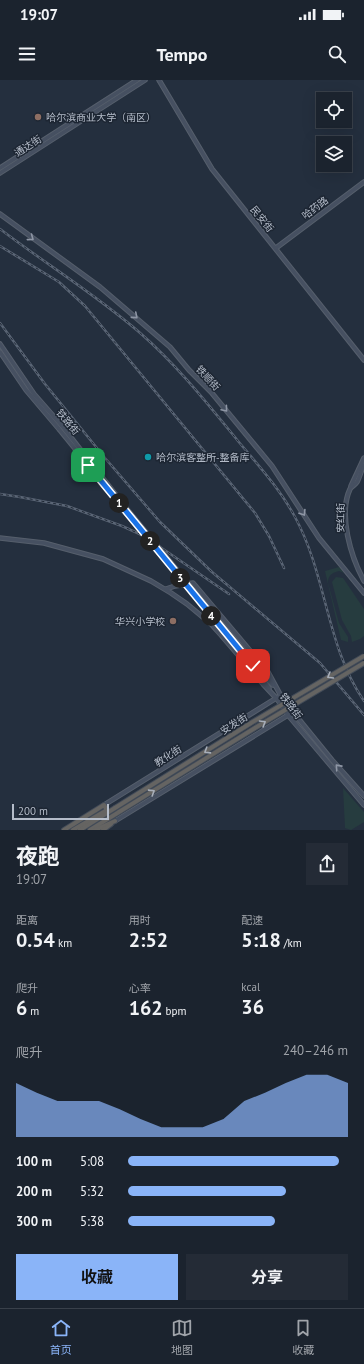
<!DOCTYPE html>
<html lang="zh">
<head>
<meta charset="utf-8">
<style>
  :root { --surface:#1b232e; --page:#242b36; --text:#f1f3f6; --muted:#a0a4aa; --line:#39404a; --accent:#8ab4f8 }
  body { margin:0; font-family:"PT Sans","Noto Sans SC",sans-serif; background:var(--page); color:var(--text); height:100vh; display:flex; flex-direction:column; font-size:15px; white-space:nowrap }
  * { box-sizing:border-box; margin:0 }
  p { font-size:13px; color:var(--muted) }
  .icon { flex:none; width:22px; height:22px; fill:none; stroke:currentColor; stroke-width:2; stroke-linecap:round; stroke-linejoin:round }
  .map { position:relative; height:750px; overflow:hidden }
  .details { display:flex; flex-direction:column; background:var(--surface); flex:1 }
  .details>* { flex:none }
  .controls { position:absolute; left:316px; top:12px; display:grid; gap:8px }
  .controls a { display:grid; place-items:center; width:36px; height:36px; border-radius:0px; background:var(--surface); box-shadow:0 4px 16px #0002,0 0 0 1px var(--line); font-size:20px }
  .scale { position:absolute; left:12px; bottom:10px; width:97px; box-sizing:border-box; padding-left:4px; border:2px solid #b4bcc9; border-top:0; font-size:11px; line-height:14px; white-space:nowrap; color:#b4bcc9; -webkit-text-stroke:3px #1d2633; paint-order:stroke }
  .pin { position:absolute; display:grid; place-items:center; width:34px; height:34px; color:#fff; margin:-17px; border-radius:8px; box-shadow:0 2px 6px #0006 }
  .km { position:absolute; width:20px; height:20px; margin:-10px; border-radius:50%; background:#222; color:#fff; font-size:11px; line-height:20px; text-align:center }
  .round { display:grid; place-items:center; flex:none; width:42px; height:42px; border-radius:0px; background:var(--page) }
  .summary { display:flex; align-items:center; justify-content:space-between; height:68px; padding:0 16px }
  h1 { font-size:22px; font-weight:700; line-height:30px }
  .stats { display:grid; grid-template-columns:repeat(3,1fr); gap:6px; height:68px; padding:4px 16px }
  .stats div { display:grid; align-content:center }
  .stats b { font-size:20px; font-weight:700 }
  .stats small { font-size:11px; font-weight:400 }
  .stats p { font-size:11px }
  .chart { height:112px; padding:8px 16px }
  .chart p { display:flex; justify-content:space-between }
  .chart svg { width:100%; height:72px; margin-top:4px; fill:var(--accent); opacity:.7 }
  .action { display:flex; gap:8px; margin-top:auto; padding:8px 16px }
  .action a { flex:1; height:46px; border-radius:0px; background:var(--accent); color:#111; font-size:16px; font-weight:700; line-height:46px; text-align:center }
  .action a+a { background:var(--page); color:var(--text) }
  ul { padding:0 16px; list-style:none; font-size:13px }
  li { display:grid; grid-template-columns:64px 48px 1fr; align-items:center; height:30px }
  li i { height:10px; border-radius:5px; background:var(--accent) }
  .status { display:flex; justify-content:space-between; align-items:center; height:28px; padding:0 20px; background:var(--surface); direction:ltr }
  .status svg { height:11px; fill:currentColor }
  header { display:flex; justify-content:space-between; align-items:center; height:52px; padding:0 16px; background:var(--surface); font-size:18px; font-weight:700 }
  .menu { display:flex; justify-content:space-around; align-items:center; height:56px; border-top:1px solid var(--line); background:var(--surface); font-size:11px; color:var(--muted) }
  .menu a { display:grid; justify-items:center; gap:2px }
  .menu .selected { color:var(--accent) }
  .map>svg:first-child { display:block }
  .green { fill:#263c3f }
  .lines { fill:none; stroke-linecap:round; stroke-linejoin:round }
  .secondary-casing { stroke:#565f6c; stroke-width:5.5 }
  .trunk-casing { stroke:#434c59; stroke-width:6 }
  .secondary { stroke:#465061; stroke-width:3.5 }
  .trunk { stroke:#656462; stroke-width:4 }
  .rail-casing { stroke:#5a6575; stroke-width:2.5 }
  .rail { stroke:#1d2633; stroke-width:1; stroke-dasharray:3; stroke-linecap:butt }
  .secondary-bridge-casing { stroke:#565f6c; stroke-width:5.5; stroke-linecap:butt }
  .trunk-bridge-casing { stroke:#434c59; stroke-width:6; stroke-linecap:butt }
  .secondary-bridge { stroke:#465061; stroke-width:3.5 }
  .trunk-bridge { stroke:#656462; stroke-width:4 }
  .oneway { stroke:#8e96a5 }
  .oneway2 { stroke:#a8afba }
  .route-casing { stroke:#fff; stroke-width:8 }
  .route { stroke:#1a73e8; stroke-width:5 }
  .education-dot { fill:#8d6e63; stroke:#1d2633; stroke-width:1.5 }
  .culture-dot { fill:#0f9aa8; stroke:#1d2633; stroke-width:1.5 }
  .labels { text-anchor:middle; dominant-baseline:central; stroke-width:3; stroke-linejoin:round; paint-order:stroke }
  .poi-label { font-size:10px; fill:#b4bcc9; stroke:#1d2633; text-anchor:start }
  .street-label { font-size:10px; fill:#b4bcc9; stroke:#1d2633 }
</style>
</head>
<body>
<div class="status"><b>19:07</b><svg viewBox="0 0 49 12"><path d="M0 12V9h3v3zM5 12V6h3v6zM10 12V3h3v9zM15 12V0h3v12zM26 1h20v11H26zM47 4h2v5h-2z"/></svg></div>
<header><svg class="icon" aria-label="menu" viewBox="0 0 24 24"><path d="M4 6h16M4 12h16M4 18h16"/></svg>Tempo<svg class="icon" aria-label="search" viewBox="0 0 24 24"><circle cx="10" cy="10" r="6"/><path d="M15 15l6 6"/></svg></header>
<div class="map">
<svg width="364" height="750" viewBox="0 0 364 750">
  <rect width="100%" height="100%" fill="#242f3e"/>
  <!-- green -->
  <g class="green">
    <path d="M339 487 344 493 339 491C332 493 328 495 328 503L339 543 348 557V562L341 560 325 491Z"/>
    <polygon points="336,497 343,498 364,529 364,556 360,559 352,562 351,556 342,540 332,502"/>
    <polygon points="343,708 364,732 364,742 351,750 345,748"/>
  </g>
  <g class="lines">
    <defs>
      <g id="secondary">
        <polyline points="159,0 212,89 364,280"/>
        <polyline points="0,88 137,0"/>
        <polyline points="0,93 145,0"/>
        <polyline points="0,134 100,207 170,267 189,290 211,312 272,386 319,458 364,513"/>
        <polyline points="276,168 364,102"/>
        <polyline points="0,264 34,314 62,346"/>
        <polyline points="0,272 26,310 59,349"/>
        <path d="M364 385C361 390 360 397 357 402 355 405 352 406 350 409 338 435 351 477 364 501"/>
        <polyline points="351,406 364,378"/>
        <polyline points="0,458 44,463 103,479 151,501 171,513 187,524 211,544 221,555 263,604 277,619 288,635 364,725"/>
        <polyline points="166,509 175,506 193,503 268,592 281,616 293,632 332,680 364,716"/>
        <polyline points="255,585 273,605"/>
        <polyline points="253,587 269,608"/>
        <polyline points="104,725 278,617"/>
        <polyline points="115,741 293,632"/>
      </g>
      <g id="trunk">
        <polyline points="64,750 104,725 108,732"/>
        <polyline points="73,750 107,730"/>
        <polyline points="80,750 115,728"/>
        <polyline points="90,750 119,732"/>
        <polyline points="95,750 115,741"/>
        <polyline points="103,750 111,744"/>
      </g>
    </defs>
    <!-- secondary casing -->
    <use href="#secondary" class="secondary-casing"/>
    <!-- trunk casing -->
    <use href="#trunk" class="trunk-casing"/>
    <!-- secondary -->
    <use href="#secondary" class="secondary"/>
    <!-- trunk -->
    <use href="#trunk" class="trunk"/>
    <defs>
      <g id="rail">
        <path d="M0 149C46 184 95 214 139 252 176 284 207 323 238 361 258 385 280 409 295 437 327 496 326 566 364 621"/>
        <polyline points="0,166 59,202 85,226 255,433 269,456 284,488"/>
        <polyline points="0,243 45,304 105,378 160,442 212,492 320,583 364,635"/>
        <polyline points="0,414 20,417 67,426 122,446 144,456 229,514"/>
      </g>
    </defs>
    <!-- rail casing -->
    <use href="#rail" class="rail-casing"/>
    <!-- rail -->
    <use href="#rail" class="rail"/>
    <defs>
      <g id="secondary-bridge">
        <polyline points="62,346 126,428 255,585"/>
        <polyline points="59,349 253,587"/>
      </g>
      <g id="trunk-bridge">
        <polyline points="115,728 251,643 364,576"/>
        <polyline points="119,732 255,648 364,583"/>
      </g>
    </defs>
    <!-- secondary-bridge casing -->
    <use href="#secondary-bridge" class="secondary-bridge-casing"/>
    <!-- trunk-bridge casing -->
    <use href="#trunk-bridge" class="trunk-bridge-casing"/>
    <!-- secondary-bridge -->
    <use href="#secondary-bridge" class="secondary-bridge"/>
    <!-- trunk-bridge -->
    <use href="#trunk-bridge" class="trunk-bridge"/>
  </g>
  <!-- one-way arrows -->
  <defs><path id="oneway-chevron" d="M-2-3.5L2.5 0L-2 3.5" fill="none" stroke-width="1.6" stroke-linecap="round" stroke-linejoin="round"/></defs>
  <g class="oneway">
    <use href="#oneway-chevron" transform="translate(31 158) rotate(37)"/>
    <use href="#oneway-chevron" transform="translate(135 236) rotate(40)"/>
    <use href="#oneway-chevron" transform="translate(225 329) rotate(50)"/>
    <use href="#oneway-chevron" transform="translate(303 433) rotate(58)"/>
    <use href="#oneway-chevron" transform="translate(338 687) rotate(-132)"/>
  </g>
  <g class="oneway2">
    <use href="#oneway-chevron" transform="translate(330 596) rotate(150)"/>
    <use href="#oneway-chevron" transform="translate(263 643) rotate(-31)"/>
    <use href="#oneway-chevron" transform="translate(207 671) rotate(148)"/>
    <use href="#oneway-chevron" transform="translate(152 712) rotate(-32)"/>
  </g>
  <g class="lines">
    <defs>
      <polyline id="route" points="88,385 253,586"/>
    </defs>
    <!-- route casing -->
    <use href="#route" class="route-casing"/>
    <!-- route -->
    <use href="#route" class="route"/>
  </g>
  <!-- markers -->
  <g class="education-dot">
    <circle cx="38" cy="37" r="4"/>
    <circle cx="173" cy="541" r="4"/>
  </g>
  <circle class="culture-dot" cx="148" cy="377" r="4"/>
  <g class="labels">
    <!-- poi labels -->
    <g class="poi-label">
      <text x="46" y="37">哈尔滨商业大学（南区）</text>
      <text x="156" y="377">哈尔滨客整所-整备库</text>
      <text x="165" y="541" text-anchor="end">华兴小学校</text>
    </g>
    <!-- street labels -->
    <g class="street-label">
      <text transform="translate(28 66) rotate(-33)">通达街</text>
      <text transform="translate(315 128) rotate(-37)">哈药路</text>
      <text transform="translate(262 139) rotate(51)">民安街</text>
      <text transform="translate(208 298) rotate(47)">铁顺街</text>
      <text transform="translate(68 342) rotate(50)">铁路街</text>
      <text transform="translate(340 438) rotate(-90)">安红街</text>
      <text transform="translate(291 626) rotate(53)">铁路街</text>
      <text transform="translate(234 644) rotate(-32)">安发街</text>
      <text transform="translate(168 676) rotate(-32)">教化街</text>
    </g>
  </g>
</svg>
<div class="controls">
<a><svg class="icon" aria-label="locate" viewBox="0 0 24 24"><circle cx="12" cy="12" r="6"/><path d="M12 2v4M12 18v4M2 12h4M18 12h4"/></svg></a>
<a><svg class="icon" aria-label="layers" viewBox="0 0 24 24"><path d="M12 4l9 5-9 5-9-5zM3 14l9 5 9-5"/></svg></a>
</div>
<div class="scale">200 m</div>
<div class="pin" style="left:88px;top:385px;background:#1e9e55"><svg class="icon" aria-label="arrive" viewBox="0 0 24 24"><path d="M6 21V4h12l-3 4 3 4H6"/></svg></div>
<div class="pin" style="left:253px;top:586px;background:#d93025"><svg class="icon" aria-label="check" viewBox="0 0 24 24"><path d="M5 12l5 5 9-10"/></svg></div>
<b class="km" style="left:119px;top:423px">1</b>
<b class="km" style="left:150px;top:461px">2</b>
<b class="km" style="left:180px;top:498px">3</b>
<b class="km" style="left:211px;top:536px">4</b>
</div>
<section class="details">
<div class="summary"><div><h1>夜跑</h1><p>19:07</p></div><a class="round"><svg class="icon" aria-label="share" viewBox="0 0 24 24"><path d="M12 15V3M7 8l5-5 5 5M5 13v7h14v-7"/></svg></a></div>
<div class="stats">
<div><p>距离</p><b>0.54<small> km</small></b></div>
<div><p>用时</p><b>2:52</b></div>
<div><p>配速</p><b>5:18<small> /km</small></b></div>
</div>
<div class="stats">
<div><p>爬升</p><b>6<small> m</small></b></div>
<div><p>心率</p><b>162<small> bpm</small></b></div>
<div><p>kcal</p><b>36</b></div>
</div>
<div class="chart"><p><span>爬升</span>240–246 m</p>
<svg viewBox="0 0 160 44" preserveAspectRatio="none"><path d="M0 44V11L10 17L20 22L30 22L40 22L50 27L60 33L70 38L80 38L90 38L100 33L110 22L120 17L130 11L140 6L150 6L160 11V44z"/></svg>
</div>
<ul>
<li><b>100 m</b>5:08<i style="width:96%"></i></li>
<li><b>200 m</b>5:32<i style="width:72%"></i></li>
<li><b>300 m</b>5:38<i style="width:67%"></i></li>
</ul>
<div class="action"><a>收藏</a><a>分享</a></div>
</section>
<nav class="menu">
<a class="selected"><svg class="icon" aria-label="home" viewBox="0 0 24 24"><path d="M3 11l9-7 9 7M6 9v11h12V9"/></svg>首页</a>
<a><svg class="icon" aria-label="map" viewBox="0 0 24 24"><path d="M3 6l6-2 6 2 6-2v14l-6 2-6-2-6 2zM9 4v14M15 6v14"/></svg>地图</a>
<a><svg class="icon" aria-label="saved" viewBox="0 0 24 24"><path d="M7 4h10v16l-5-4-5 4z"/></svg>收藏</a>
</nav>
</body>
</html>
